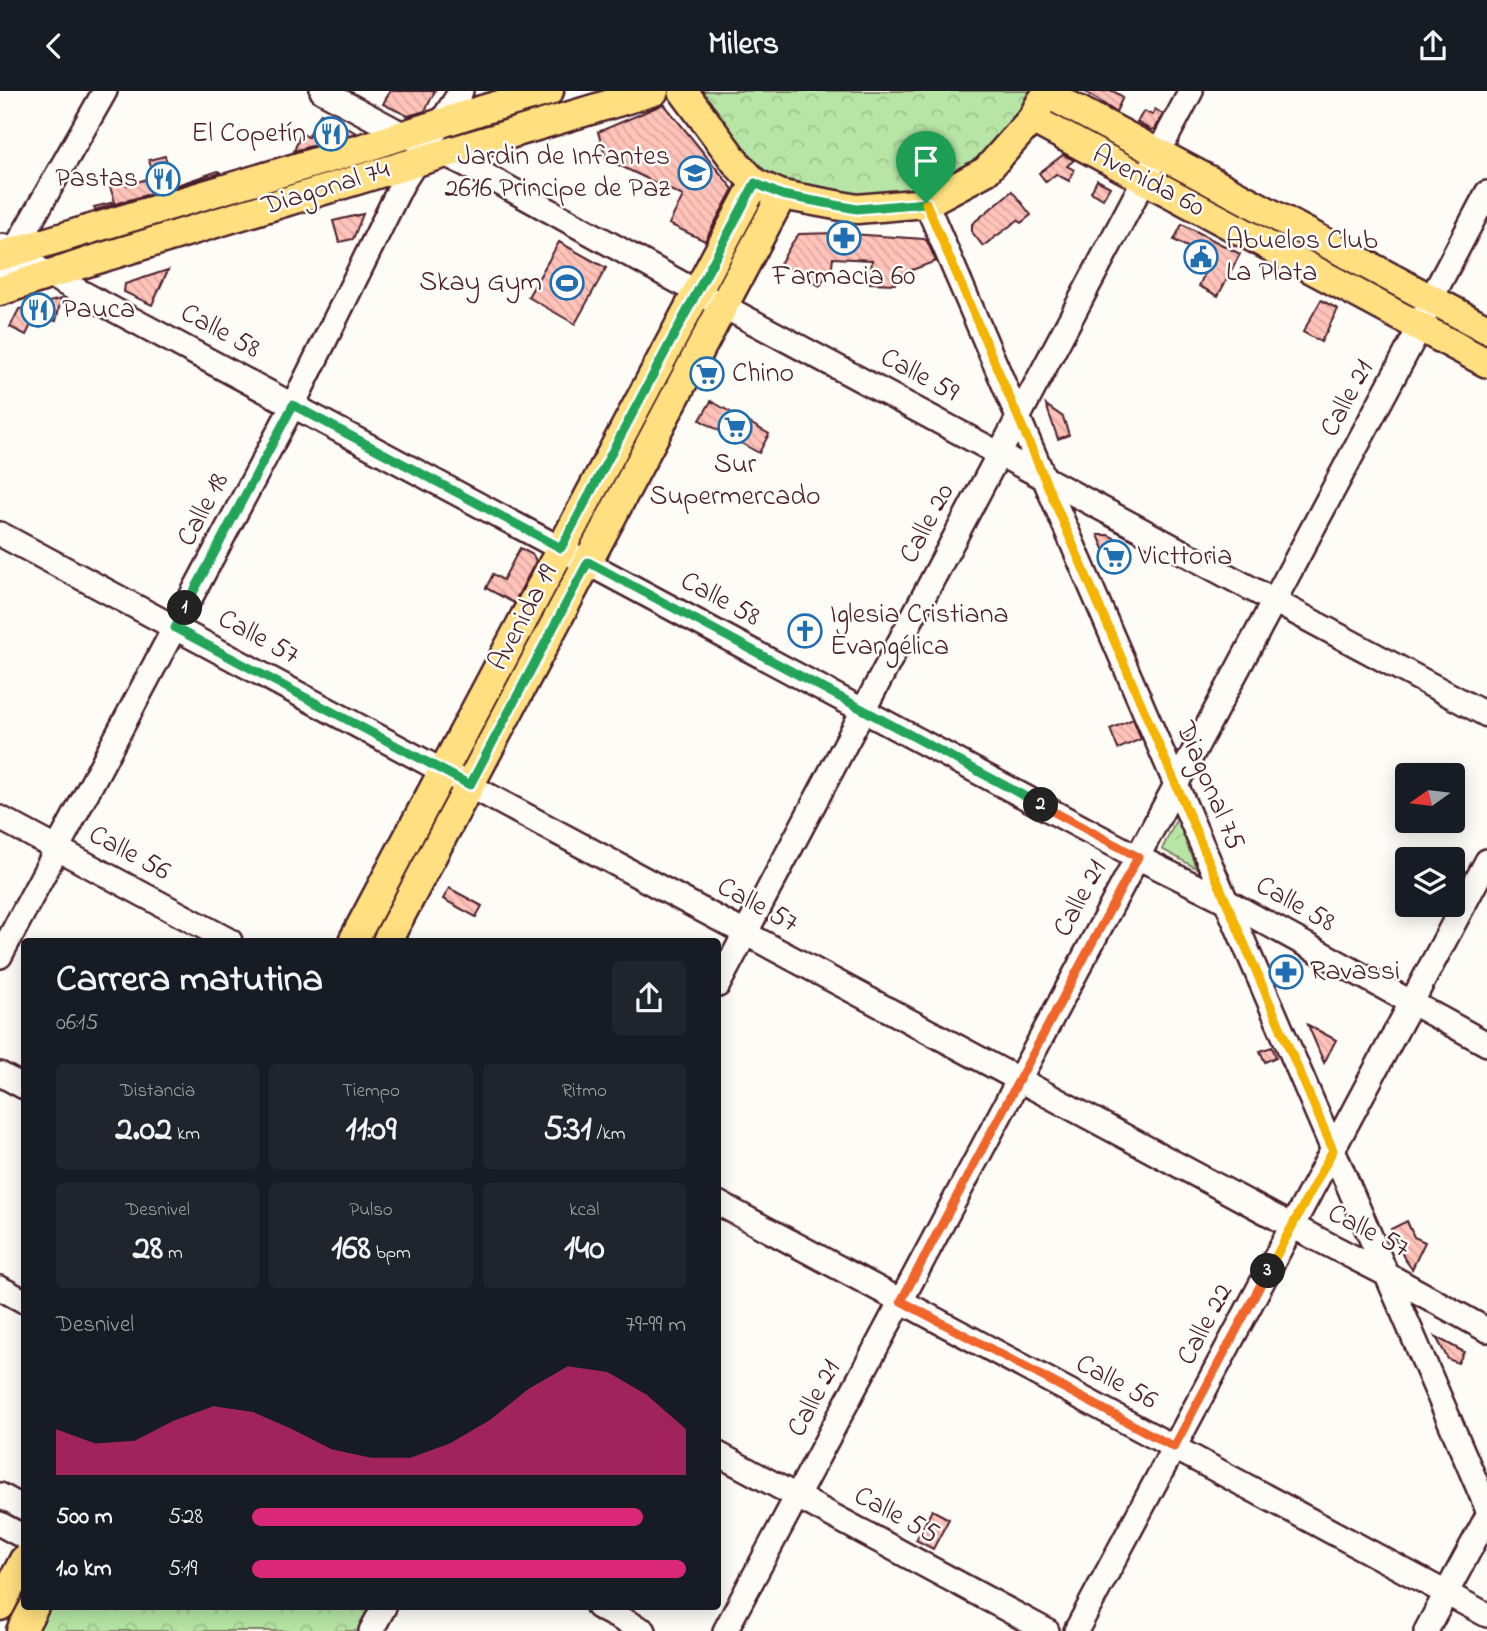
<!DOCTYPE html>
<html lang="es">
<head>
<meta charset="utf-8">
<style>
  :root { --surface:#171b24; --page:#20242c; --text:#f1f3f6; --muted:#9ea1a6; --accent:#db2777 }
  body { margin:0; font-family:"Indie Flower",sans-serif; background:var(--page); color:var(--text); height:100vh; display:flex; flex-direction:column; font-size:26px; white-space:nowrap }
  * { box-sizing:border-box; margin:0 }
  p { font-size:23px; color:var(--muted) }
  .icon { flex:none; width:38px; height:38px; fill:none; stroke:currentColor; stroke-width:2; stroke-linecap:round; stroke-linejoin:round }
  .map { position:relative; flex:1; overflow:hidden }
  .drawer { position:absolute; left:21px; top:847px; width:700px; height:672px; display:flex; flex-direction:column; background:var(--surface); border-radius:7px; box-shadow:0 4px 18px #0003 }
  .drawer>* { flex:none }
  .needle { width:46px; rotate:256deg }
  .controls { position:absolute; left:1395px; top:672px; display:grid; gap:14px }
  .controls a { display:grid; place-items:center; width:70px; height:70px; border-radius:7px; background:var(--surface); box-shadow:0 4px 18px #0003; font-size:35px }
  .pin { position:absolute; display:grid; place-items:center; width:60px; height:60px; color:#fff; margin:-72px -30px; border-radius:50% 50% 50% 0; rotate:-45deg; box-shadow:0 0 7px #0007 }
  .pin .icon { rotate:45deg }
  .km { position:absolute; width:35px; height:35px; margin:-18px; border-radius:50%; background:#222; color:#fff; font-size:19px; line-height:35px; text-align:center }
  .round { display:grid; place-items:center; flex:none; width:74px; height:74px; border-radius:7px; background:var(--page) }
  .head { display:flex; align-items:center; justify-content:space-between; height:119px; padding:0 35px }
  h1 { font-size:38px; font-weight:700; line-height:52px }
  .stats { display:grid; grid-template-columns:repeat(3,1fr); gap:10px; height:119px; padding:7px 35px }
  .stats div { display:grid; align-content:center; border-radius:7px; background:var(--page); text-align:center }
  .stats b { font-size:35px; font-weight:700 }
  .stats small { font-size:19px; font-weight:400 }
  .stats p { font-size:19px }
  .chart { height:196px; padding:14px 35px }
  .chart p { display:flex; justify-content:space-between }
  .chart svg { width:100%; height:126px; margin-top:7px; fill:var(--accent); opacity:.7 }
  ul { padding:0 35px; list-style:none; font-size:23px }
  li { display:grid; grid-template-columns:112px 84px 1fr; align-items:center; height:52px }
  li i { height:18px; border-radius:9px; background:var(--accent) }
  header { display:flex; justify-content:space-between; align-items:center; height:91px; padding:0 35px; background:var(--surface); font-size:32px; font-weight:700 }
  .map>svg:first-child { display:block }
  .park { fill:url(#park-crowns); stroke:#808268; stroke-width:2 }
  .building { fill:url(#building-back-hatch); stroke:#4a1f2b; stroke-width:2 }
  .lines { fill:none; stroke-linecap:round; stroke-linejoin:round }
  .minor-casing { stroke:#4a1f2b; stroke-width:28 }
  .major-casing { stroke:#4a1f2b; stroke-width:33 }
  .minor { stroke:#fdfcf7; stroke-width:23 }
  .major { stroke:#ffdf80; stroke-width:28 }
  .split-1-casing { stroke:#fff; stroke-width:14 }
  .split-2-casing { stroke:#fff; stroke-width:14 }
  .split-3-casing { stroke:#fff; stroke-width:14 }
  .split-4-casing { stroke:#fff; stroke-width:14 }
  .split-1 { stroke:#22a559; stroke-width:9 }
  .split-2 { stroke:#22a559; stroke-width:9 }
  .split-3 { stroke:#f0652b; stroke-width:9 }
  .split-4 { stroke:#f5b400; stroke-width:9 }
  .labels { text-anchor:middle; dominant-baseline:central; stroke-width:5; stroke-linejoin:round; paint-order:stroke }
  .poi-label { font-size:28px; fill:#4a1f2b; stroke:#fdfcf7; text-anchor:start }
  .street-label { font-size:28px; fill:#4a1f2b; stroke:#fdfcf7 }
</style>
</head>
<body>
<header><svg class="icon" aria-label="back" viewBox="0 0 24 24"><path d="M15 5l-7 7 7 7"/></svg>Milers<svg class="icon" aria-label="share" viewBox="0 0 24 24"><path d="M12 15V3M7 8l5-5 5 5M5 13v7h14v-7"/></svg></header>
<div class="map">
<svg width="1487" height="1540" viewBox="0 0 1487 1540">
  <defs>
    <pattern id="park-crowns" width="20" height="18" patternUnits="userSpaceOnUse" patternTransform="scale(1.75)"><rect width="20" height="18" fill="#b6e5a5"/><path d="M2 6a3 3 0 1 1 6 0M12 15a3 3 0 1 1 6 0" fill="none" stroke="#9ec48e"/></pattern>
    <pattern id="building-back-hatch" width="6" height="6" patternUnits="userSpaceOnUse" patternTransform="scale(1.75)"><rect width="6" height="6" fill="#ffc3b9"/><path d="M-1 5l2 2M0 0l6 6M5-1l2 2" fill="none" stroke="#dca79f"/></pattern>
  </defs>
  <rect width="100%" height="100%" fill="#fdfcf7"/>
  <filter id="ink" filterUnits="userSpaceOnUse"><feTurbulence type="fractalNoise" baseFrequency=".0143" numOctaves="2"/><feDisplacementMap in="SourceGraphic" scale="14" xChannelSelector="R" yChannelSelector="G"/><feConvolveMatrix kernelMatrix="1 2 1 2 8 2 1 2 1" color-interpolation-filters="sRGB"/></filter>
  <g filter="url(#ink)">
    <!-- park -->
    <g class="park">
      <polygon points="693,0 1041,0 956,92 871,114 758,85"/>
      <polygon points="1177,727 1196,777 1162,758"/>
      <polygon points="40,1516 375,1516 361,1540 27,1540"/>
    </g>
    <!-- building -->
    <g class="building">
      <polygon points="390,0 435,0 425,20 408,25 383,13"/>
      <polygon points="1084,0 1113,0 1123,6 1116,21"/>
      <polygon points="664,13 733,98 705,150 669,133 683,105 606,68 598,41"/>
      <polygon points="1155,18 1163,23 1155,38 1151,39 1137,31 1144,20 1152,24"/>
      <polygon points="321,22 356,42 294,60 301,42 308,46"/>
      <polygon points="1063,64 1074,69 1067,75 1074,79 1069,90 1056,83 1046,91 1039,82"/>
      <polygon points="165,65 174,95 218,80 221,82 95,119 94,116 115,111 110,96 127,91 127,94 154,86 149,69"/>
      <polygon points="1097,89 1110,96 1103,108 1091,101"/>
      <polygon points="1012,100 1031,124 1021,132 1018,129 983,155 972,141 972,133"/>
      <polygon points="363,123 353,148 339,151 333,130"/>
      <polygon points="1182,133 1240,163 1218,205 1199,195 1204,184 1185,174 1193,159 1174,149"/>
      <polygon points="836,142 924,148 927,150 936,170 896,185 895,193 870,192 872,169 833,167 832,175 820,195 780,173 792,152 799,143"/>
      <polygon points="559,151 606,177 575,233 528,206"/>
      <polygon points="168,179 152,214 124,201 125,193"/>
      <polygon points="61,208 56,230 47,228 40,236 32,232 26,244 10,236 19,218"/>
      <polygon points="1321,209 1338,218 1321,251 1303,241"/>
      <polygon points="711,310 769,343 759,362 700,329"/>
      <polygon points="1046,314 1063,326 1069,344 1058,348"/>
      <polygon points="1098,444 1108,444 1127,453 1113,479"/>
      <polygon points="520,457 533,464 536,470 514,512 486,497 493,483 503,489"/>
      <polygon points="1133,628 1141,648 1118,658 1110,638"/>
      <polygon points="449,797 482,815 476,826 443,808"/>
      <polygon points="1308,934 1336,949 1324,972"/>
      <polygon points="1272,956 1276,966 1265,971 1260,960"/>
      <polygon points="1407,1130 1414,1146 1425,1151 1412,1178 1404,1167 1391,1138"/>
      <polygon points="1436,1246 1464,1261 1458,1272 1448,1268"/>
      <polygon points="932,1419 949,1428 933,1458 916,1449"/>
    </g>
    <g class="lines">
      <defs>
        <g id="minor">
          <polyline points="322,0 393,38 467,74 697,201 1487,624"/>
          <polyline points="926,112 1487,1417"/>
          <polyline points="3,155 49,184 1137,766 1226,810 1487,953"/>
          <polyline points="0,199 14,160 105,0"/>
          <polyline points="0,443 1292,1135 1386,1183 1487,1239"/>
          <polyline points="0,727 230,850"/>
          <polyline points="0,865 293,314 402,93 461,0"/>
          <polyline points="718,894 1191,0"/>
          <polyline points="0,983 24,996"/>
          <polyline points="718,1112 1487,1524"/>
          <polyline points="0,1197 24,1210"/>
          <polyline points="718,1363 1047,1540"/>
          <polyline points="0,1404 24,1417"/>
          <polyline points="0,1433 24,1446"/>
          <polyline points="598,1516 644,1540"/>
          <polyline points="371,1540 384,1516"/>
          <polyline points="725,1540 1420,236 1431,208 1487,102"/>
          <polyline points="1076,1540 1487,770"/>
          <polyline points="1426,1540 1487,1426"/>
        </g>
        <g id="major">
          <polyline points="683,0 737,73 755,92 782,104 857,118 926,112 986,80 1032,28 1041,11"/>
          <polyline points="1046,2 1487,238"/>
          <polyline points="1032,28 1487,272"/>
          <polyline points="0,165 363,57 482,19 549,0"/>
          <polyline points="0,200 94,169 416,71 654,0"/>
          <polyline points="353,850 755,92"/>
          <polyline points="387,850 782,104"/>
          <polyline points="0,1515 24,1469"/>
          <polyline points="21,1540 34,1516"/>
        </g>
      </defs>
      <!-- minor casing -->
      <use href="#minor" class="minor-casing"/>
      <!-- major casing -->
      <use href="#major" class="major-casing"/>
      <!-- minor -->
      <use href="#minor" class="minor"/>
      <!-- major -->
      <use href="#major" class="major"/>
    </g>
  </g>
  <g class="lines" filter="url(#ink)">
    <defs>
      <polyline id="split-1" points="185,517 293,314 561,457 755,92 782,104 857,118 926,112"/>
      <polyline id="split-2" points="185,517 175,537 470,694 588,471 1041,714"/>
      <polyline id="split-3" points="1041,714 1138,766 901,1210 1174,1356 1268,1180"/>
      <polyline id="split-4" points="926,112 1333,1059 1268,1180"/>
    </defs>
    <!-- split-1 casing -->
    <use href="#split-1" class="split-1-casing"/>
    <!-- split-2 casing -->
    <use href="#split-2" class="split-2-casing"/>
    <!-- split-3 casing -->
    <use href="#split-3" class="split-3-casing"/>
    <!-- split-4 casing -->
    <use href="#split-4" class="split-4-casing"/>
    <!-- split-1 -->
    <use href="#split-1" class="split-1"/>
    <!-- split-2 -->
    <use href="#split-2" class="split-2"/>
    <!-- split-3 -->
    <use href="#split-3" class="split-3"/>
    <!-- split-4 -->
    <use href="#split-4" class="split-4"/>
  </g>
  <!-- icons -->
  <defs>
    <symbol id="restaurant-ring" viewBox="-11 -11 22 22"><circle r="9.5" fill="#fdfcf7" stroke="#1f6fb2" stroke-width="1.5"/><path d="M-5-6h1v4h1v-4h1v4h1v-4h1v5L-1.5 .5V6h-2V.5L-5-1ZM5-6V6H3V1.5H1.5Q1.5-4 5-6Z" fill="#1f6fb2"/></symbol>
    <symbol id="school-ring" viewBox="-11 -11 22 22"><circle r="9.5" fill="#fdfcf7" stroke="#1f6fb2" stroke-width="1.5"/><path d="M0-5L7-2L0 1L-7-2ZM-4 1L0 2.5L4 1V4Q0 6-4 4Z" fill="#1f6fb2"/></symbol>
    <symbol id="pharmacy-ring" viewBox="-11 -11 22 22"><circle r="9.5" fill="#fdfcf7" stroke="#1f6fb2" stroke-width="1.5"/><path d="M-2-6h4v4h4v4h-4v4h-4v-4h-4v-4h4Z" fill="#1f6fb2"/></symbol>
    <symbol id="civic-ring" viewBox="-11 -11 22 22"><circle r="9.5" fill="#fdfcf7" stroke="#1f6fb2" stroke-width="1.5"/><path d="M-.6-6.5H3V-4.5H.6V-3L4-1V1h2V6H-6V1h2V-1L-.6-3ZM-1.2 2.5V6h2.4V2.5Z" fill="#1f6fb2"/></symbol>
    <symbol id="stadium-ring" viewBox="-11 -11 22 22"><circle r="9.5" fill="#fdfcf7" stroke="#1f6fb2" stroke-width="1.5"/><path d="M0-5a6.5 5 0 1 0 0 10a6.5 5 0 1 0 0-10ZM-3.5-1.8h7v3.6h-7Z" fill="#1f6fb2"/></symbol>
    <symbol id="supermarket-ring" viewBox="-11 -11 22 22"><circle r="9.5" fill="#fdfcf7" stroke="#1f6fb2" stroke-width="1.5"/><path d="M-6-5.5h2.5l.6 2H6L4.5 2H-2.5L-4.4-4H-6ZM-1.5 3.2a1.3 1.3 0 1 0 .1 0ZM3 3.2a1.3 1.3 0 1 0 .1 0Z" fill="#1f6fb2"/></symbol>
    <symbol id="church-ring" viewBox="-11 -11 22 22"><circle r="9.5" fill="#fdfcf7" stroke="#1f6fb2" stroke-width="1.5"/><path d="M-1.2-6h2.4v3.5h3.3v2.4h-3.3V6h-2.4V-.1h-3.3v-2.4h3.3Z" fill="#1f6fb2"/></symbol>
  </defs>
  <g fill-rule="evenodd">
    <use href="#restaurant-ring" x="312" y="24" width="38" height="38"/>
    <use href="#school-ring" x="676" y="63" width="38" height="38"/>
    <use href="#restaurant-ring" x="144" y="69" width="38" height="38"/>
    <use href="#pharmacy-ring" x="825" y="128" width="38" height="38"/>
    <use href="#civic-ring" x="1182" y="147" width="38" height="38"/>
    <use href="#stadium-ring" x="548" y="173" width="38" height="38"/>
    <use href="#restaurant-ring" x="19" y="200" width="38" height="38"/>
    <use href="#supermarket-ring" x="688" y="264" width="38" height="38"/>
    <use href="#supermarket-ring" x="716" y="317" width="38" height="38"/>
    <use href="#supermarket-ring" x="1095" y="447" width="38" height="38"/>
    <use href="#church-ring" x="786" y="521" width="38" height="38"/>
    <use href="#pharmacy-ring" x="1267" y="862" width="38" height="38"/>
  </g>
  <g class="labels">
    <!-- poi labels -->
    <g class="poi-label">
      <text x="306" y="43" text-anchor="end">El Copetín</text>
      <text x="670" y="66" text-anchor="end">Jardin de Infantes<tspan x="670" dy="32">2616 Principe de Paz</tspan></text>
      <text x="138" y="88" text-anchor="end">Pastas</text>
      <text x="1226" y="150">Abuelos Club<tspan x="1226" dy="32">La Plata</tspan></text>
      <text x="844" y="186" text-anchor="middle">Farmacia 60</text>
      <text x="542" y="192" text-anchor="end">Skay Gym</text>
      <text x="62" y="219">Pauca</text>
      <text x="732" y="283">Chino</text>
      <text x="735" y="374" text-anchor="middle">Sur<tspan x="735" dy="32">Supermercado</tspan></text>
      <text x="1138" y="466">Victtoria</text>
      <text x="830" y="524">Iglesia Cristiana<tspan x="830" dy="32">Evangélica</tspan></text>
      <text x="1310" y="881">Ravassi</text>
    </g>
    <!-- street labels -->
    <g class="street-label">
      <text transform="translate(1148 91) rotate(28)">Avenida 60</text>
      <text transform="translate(326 98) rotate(-17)">Diagonal 74</text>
      <text transform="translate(220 241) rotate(28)">Calle 58</text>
      <text transform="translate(919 285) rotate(28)">Calle 59</text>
      <text transform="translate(1348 308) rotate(-62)">Calle 21</text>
      <text transform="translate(204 419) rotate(-62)">Calle 18</text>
      <text transform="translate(928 433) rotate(-62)">Calle 20</text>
      <text transform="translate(720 509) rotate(28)">Calle 58</text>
      <text transform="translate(524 527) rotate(-62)">Avenida 19</text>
      <text transform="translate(258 547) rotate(28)">Calle 57</text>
      <text transform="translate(1209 695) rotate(67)">Diagonal 75</text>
      <text transform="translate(129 763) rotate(28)">Calle 56</text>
      <text transform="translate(1081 808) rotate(-62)">Calle 21</text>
      <text transform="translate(1295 814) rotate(29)">Calle 58</text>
      <text transform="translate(757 815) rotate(28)">Calle 57</text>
      <text transform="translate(1368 1141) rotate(27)">Calle 57</text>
      <text transform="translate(1206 1234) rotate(-62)">Calle 22</text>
      <text transform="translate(1116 1292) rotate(28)">Calle 56</text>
      <text transform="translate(815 1308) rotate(-62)">Calle 21</text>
      <text transform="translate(896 1425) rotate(28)">Calle 55</text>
    </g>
  </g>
</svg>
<div class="controls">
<a><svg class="needle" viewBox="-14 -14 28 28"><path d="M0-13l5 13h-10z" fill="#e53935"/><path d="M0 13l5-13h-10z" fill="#9ea1a6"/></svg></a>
<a><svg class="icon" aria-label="layers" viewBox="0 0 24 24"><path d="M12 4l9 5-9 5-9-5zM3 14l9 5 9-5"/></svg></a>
</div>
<div class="pin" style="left:926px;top:112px;background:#1e9e55"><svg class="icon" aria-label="arrive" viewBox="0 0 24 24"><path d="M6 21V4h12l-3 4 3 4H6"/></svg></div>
<b class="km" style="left:185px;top:517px">1</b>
<b class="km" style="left:1041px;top:714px">2</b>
<b class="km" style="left:1268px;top:1180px">3</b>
<section class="drawer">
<div class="head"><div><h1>Carrera matutina</h1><p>06:15</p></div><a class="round"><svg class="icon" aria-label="share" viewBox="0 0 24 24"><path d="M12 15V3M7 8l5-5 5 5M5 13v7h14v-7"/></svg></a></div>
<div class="stats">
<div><p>Distancia</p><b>2.02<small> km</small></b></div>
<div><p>Tiempo</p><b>11:09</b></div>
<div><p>Ritmo</p><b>5:31<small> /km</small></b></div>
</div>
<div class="stats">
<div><p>Desnivel</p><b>28<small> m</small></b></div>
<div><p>Pulso</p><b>168<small> bpm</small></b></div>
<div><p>kcal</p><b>140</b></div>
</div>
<div class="chart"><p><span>Desnivel</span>79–99 m</p>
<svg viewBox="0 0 160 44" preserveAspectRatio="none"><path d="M0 44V28L10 33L20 32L30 25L40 20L50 22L60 28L70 35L80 38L90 38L100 33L110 25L120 14L130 6L140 8L150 16L160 28V44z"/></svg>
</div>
<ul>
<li><b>500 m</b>5:28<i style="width:90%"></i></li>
<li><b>1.0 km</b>5:19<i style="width:100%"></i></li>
</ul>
</section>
</div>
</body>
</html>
